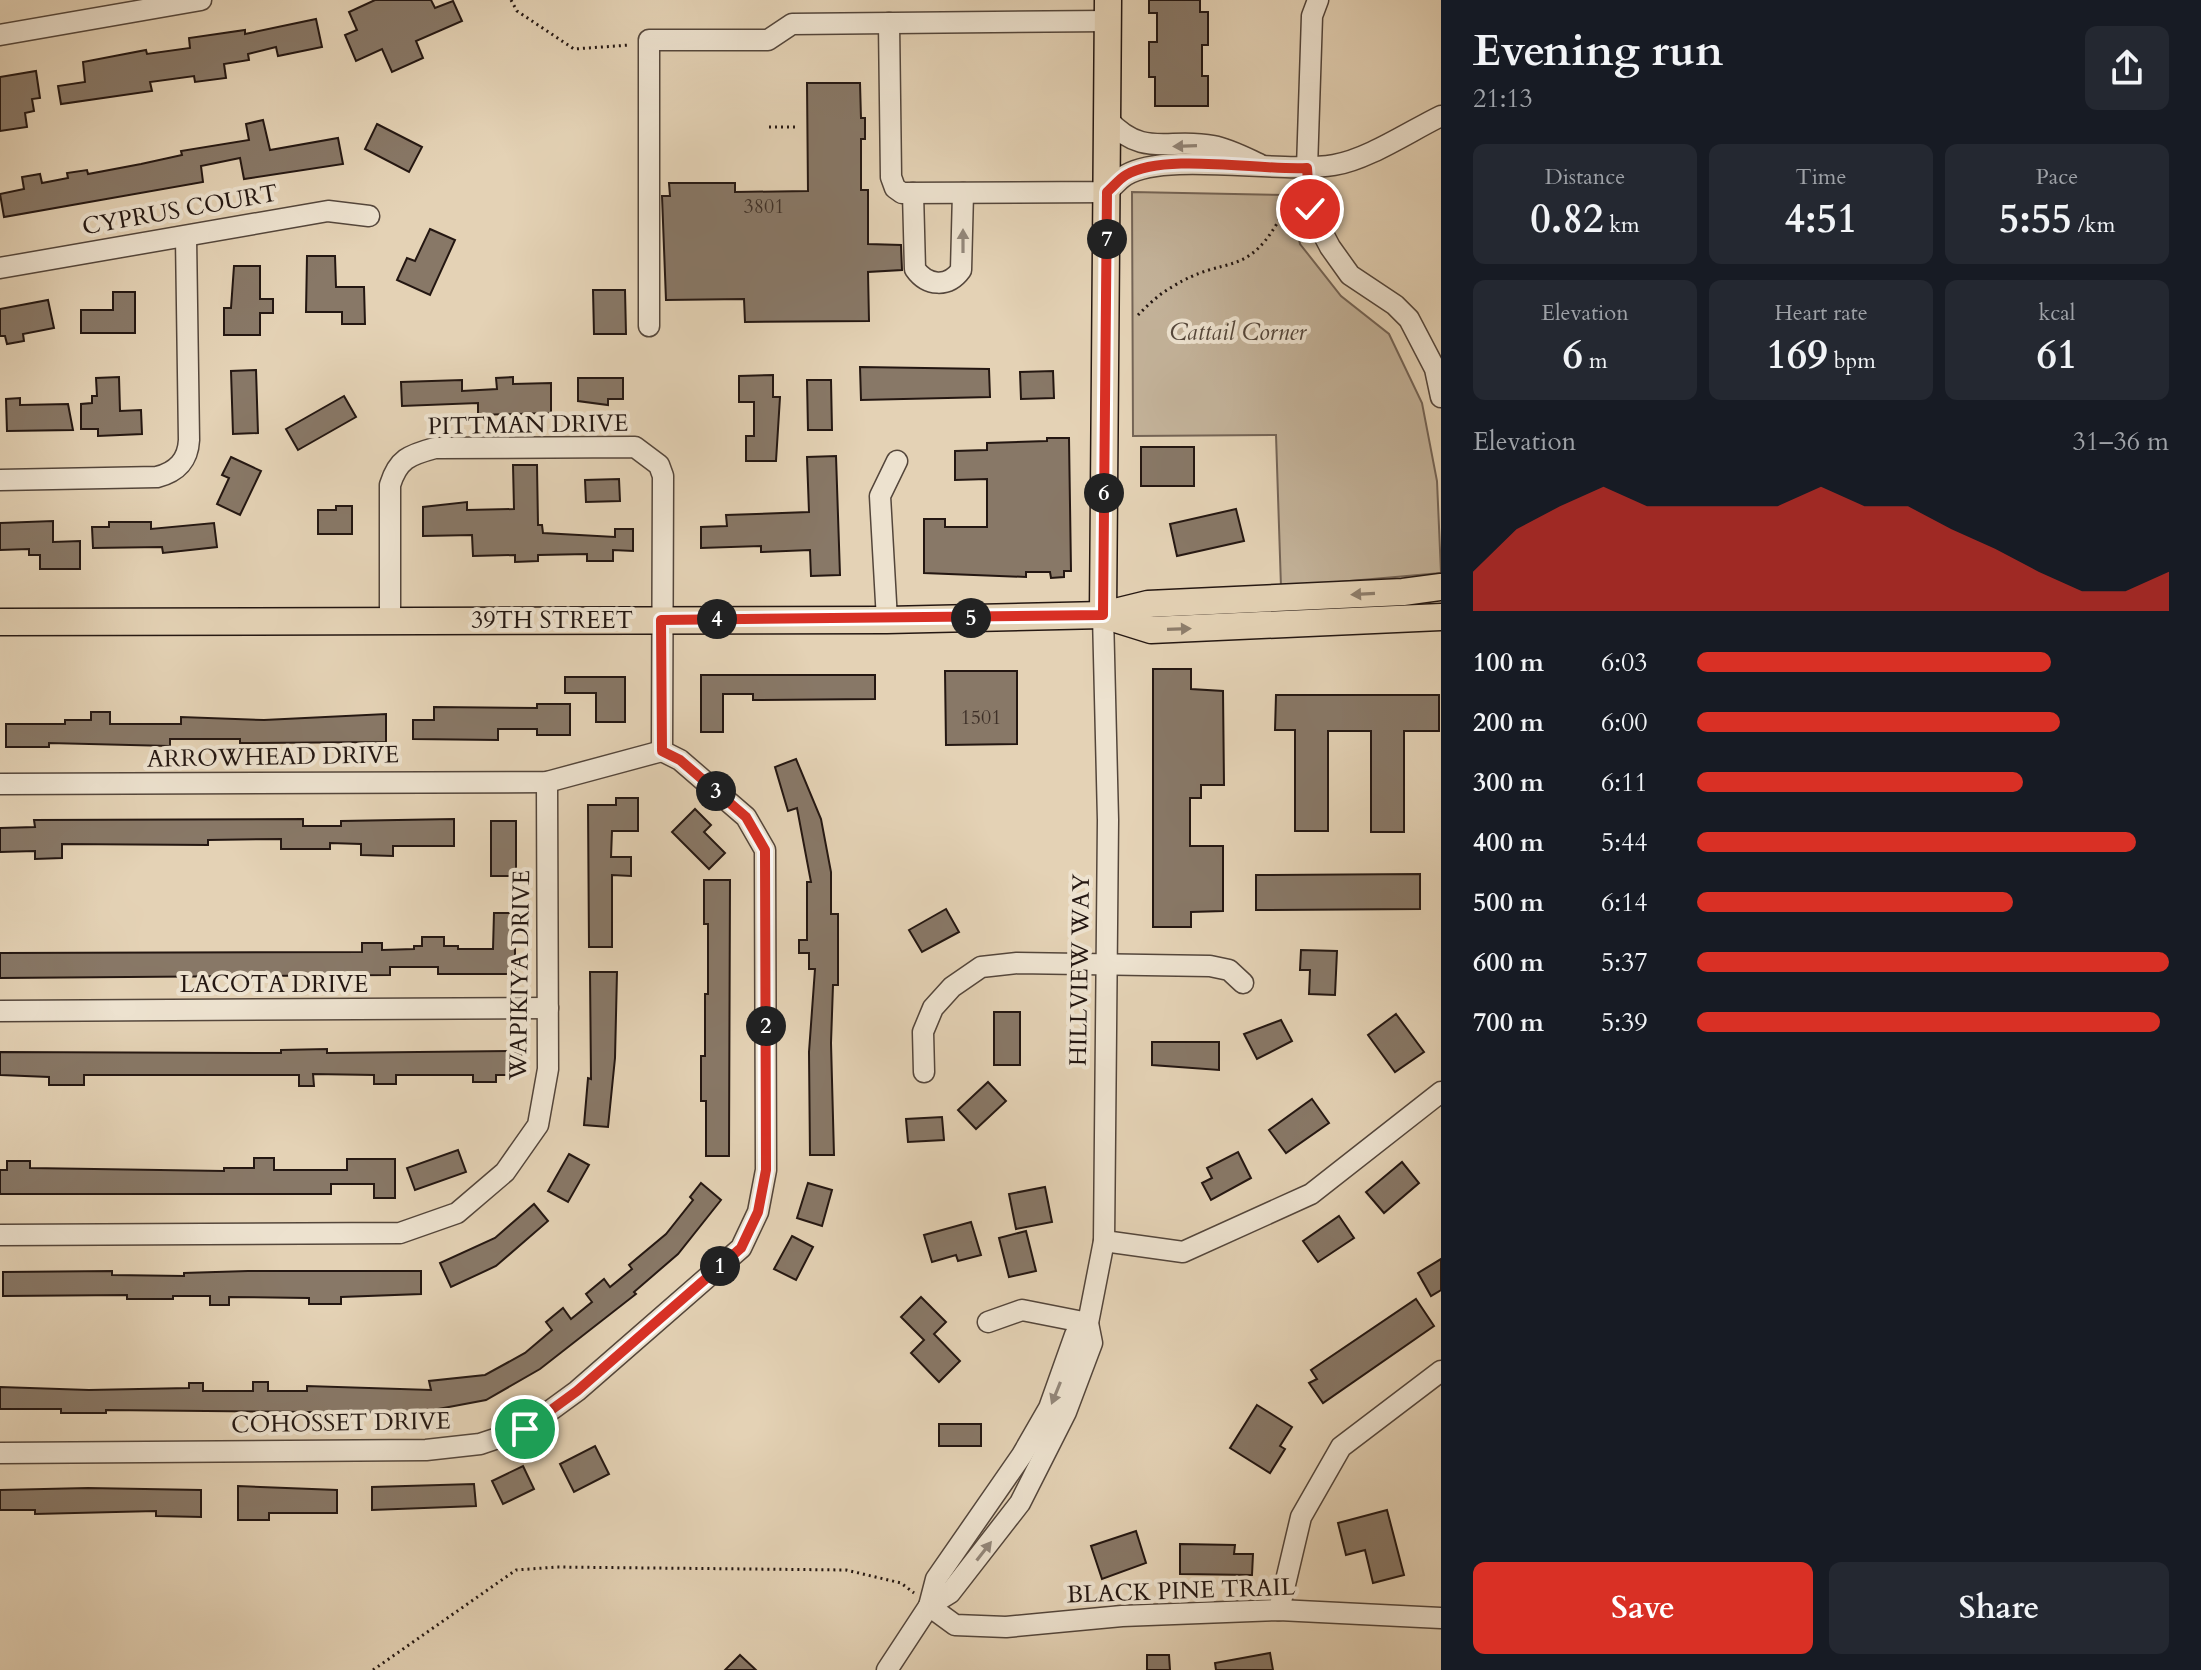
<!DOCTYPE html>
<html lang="en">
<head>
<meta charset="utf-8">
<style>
  :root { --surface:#171b24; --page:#242831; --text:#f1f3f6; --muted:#9ea1a6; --accent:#d93025 }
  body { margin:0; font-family:Cardo,serif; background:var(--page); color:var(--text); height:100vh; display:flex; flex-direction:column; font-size:30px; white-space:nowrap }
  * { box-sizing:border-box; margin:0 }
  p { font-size:26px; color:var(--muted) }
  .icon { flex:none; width:44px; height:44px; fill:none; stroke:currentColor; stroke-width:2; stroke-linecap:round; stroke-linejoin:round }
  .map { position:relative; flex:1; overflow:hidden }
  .panel { display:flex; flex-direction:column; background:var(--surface); width:760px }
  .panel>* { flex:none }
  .pin { position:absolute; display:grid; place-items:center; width:68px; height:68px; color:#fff; margin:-34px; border:4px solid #fff; border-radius:50%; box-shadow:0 2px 8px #0007 }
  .km { position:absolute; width:40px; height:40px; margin:-20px; border-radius:50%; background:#222; color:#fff; font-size:22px; line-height:40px; text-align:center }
  .round { display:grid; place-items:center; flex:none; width:84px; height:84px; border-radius:12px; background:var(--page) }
  .summary { display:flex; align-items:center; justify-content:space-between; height:136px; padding:0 32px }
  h1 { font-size:44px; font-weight:700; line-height:60px }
  .figures { display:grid; grid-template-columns:repeat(3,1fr); gap:12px; height:136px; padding:8px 32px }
  .figures div { display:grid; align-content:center; border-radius:12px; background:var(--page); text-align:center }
  .figures b { font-size:40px; font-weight:700 }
  .figures small { font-size:22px; font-weight:400 }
  .figures p { font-size:22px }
  .chart { height:224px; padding:16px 32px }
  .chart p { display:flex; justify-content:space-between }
  .chart svg { width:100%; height:144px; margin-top:8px; fill:var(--accent); opacity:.7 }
  .button { display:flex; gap:16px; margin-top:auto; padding:16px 32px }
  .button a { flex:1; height:92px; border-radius:12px; background:var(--accent); color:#fff; font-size:32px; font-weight:700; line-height:92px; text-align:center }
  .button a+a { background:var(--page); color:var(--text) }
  ul { padding:0 32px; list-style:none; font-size:26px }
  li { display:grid; grid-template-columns:128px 96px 1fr; align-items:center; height:60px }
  li i { height:20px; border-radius:10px; background:var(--accent) }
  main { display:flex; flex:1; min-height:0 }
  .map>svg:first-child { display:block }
  .green { fill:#c3b299; stroke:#746456; stroke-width:2 }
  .building { fill:#887867; stroke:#241712; stroke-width:2 }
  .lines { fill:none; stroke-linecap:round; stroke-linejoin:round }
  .minor-casing { stroke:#54463b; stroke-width:23 }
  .major-casing { stroke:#241712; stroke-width:29 }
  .path { stroke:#241712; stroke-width:3; stroke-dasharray:2 4; stroke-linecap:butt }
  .minor { stroke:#ede2cf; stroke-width:20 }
  .major { stroke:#e4d2b5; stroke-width:26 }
  .oneway { fill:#93877a }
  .oneway2 { fill:#8e7e6c }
  .route-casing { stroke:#fff; stroke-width:16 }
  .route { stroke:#d93025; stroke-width:10 }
  .labels { text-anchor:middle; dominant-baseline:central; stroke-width:8; stroke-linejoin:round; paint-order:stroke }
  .number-label { font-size:20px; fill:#3d2f27 }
  .street-label { font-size:24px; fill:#241712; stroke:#ede2cf }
  .park-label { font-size:24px; font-style:italic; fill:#54463a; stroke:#ede2cf }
</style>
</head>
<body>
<main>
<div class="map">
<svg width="1441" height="1670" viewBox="0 0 1441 1670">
  <rect width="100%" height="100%" fill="#e4d2b5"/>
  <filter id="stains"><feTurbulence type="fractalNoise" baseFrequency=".0025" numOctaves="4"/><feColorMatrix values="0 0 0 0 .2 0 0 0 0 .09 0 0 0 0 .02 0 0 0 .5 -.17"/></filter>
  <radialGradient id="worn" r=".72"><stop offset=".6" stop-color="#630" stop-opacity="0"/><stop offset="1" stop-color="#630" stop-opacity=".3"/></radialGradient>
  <!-- green -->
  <polygon class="green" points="1132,192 1289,195 1300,244 1341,296 1389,334 1422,403 1437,481 1441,573 1281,587 1276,435 1133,436"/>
  <!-- building -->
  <g class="building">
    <polygon points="375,0 431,0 435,8 453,1 462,21 416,41 423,58 392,72 382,49 356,61 345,35 357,30 349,12"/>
    <polygon points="1149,0 1200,0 1200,12 1208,12 1208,45 1202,45 1202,76 1208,76 1208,106 1155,106 1155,77 1149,77 1149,42 1157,42 1157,13 1149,13"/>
    <polygon points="316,19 322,47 278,56 276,47 248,54 249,60 224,64 226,78 195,82 194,76 150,82 152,91 61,104 58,86 85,82 83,62 146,50 147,54 190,48 189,38 245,30 245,34"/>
    <polygon points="36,71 40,98 32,99 34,111 25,113 27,127 0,131 0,77"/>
    <polygon points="807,83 860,83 861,118 865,118 865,139 861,139 861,190 868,190 868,244 901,245 902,270 868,272 869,321 745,322 744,299 666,300 662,196 670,196 669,183 735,183 735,192 808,191"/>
    <polygon points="263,120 270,150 338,138 343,164 244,179 240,158 201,166 203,182 4,217 0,194 24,189 22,177 40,174 42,183 68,178 67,173 87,170 88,174 141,164 182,155 181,151 249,140 246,124"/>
    <polygon points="377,124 422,147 409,172 365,149"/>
    <polygon points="430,229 455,240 430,295 397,280 407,258 415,261"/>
    <polygon points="307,256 335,256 336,287 364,287 365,324 342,324 342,312 306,312"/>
    <polygon points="234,266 260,266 260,299 273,299 273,313 260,313 260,335 224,335 224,308 231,308"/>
    <polygon points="593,290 625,290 626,334 594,334"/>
    <polygon points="113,292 135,292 135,333 81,333 81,310 113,310"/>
    <polygon points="48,300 54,328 23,334 24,341 7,344 5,336 0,336 0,309"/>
    <polygon points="860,367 989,369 990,397 861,400"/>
    <polygon points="256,370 258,433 233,434 231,371"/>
    <polygon points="1053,371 1054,398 1021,399 1020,372"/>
    <polygon points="773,375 773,397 780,397 776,461 746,461 746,436 754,436 754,402 739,402 739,376"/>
    <polygon points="119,377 120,411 141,410 142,434 98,436 98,429 81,429 81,404 92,403 92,396 97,396 96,378"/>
    <polygon points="513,377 513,384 551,383 551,413 478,415 478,403 402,406 401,382 462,380 462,391 497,389 496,378"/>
    <polygon points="578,378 623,378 623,399 608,399 608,405 578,401"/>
    <polygon points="807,380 831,380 832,430 808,430"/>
    <polygon points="344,396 356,417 298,450 286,429"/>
    <polygon points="20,398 20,405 68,404 73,430 7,431 6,399"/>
    <polygon points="1047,438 1069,438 1071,571 1064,571 1064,577 1051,578 1050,572 1026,572 1026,577 924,573 924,519 945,519 945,527 987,527 987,479 955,480 955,451 987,450 987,443 1047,441"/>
    <rect x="1141" y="447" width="53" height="39"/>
    <polygon points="836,456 840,575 811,576 810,550 761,552 761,546 701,548 701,527 727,526 726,515 809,512 807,457"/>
    <polygon points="231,457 261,471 240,515 217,504 229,478 222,475"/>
    <polygon points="513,465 537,465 538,525 542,525 543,533 615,537 615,529 633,529 633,551 613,550 613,561 587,561 587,554 538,555 538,561 515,562 515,555 473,556 472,535 423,536 423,507 467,502 467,510 514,509"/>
    <polygon points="619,479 620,501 586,502 585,480"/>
    <polygon points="336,506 352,506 352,534 318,534 318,510 336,510"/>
    <polygon points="1236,509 1244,541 1177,556 1170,524"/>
    <polygon points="53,521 53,542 80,541 80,569 40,569 40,555 29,555 29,549 0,550 0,523"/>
    <polygon points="109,522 151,522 151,529 214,523 217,547 163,553 162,547 93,548 92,527 109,527"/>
    <polygon points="1153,669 1191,669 1191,689 1223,691 1224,785 1201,785 1201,798 1190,798 1190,846 1223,846 1223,911 1191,912 1191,927 1153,927"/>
    <polygon points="945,671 1017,671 1017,744 946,745"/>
    <polygon points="701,675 875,675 875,699 753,700 753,694 723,694 723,732 701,732"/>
    <polygon points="565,677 625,677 625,722 596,722 596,693 565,693"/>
    <polygon points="1276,695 1439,695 1439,731 1404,731 1404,832 1371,832 1371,731 1328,731 1328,831 1295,831 1295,730 1275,730"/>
    <polygon points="537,704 570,704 570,735 537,735 537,729 498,729 498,740 413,739 413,720 434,720 434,707 537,708"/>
    <polygon points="91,712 110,712 110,724 181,724 181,717 264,720 386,714 386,742 240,743 240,739 170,739 170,746 49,743 49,747 6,747 6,724 65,724 65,720 91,720"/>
    <polygon points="796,759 821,819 831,872 831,914 838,914 838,985 833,985 831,1043 834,1155 810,1155 809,1052 815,969 809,969 809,953 799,953 799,940 807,940 807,882 811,882 797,808 788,811 775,767"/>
    <polygon points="616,798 638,798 638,831 612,831 611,857 631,857 631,876 612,875 612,947 589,947 588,805 616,805"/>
    <polygon points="695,809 711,825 704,832 725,853 709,869 672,832"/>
    <polygon points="303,819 303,826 341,826 341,821 454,819 454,846 393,846 393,856 361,855 361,844 330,843 330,849 281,849 281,839 208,840 208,845 62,844 62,858 35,859 35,851 0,852 0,828 35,827 34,820"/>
    <rect x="491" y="821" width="25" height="55"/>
    <polygon points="1420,874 1420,909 1256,910 1256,875"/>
    <polygon points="704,880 730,880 729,1156 706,1156 706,1101 701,1101 701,1056 705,1056 705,994 708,994 708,924 704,924"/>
    <polygon points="946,909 959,932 922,952 909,930"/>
    <polygon points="494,913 515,913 515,974 438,974 438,967 390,967 390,975 0,978 0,953 362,952 362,943 382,943 382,950 414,949 414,946 422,946 422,937 444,937 444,946 458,946 458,949 493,949"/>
    <polygon points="1301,950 1337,951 1335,995 1309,994 1310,970 1300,970"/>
    <polygon points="590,972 617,972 615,1058 608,1127 584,1125 588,1078 591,1079"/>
    <rect x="994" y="1012" width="26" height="53"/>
    <polygon points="1396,1014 1424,1052 1395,1072 1368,1035"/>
    <polygon points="1281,1020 1292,1041 1257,1059 1244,1034"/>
    <polygon points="1152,1042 1219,1042 1219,1070 1152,1065"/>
    <polygon points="327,1049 327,1053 522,1051 522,1075 496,1075 496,1082 473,1082 473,1075 396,1075 396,1084 374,1084 374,1075 313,1074 314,1086 299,1086 299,1075 84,1075 84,1085 49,1085 49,1077 0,1075 0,1052 281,1053 281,1050"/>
    <polygon points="988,1082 1006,1101 976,1129 958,1110"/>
    <polygon points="1312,1099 1329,1123 1286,1153 1269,1130"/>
    <polygon points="942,1117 944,1140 908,1142 906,1119"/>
    <polygon points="458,1150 466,1172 415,1190 407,1168"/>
    <polygon points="1238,1152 1251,1178 1211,1200 1202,1183 1212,1178 1207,1168"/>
    <polygon points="569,1154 589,1165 568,1202 548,1191"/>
    <polygon points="254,1158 274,1158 274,1170 347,1170 347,1159 395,1159 395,1198 374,1198 374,1184 331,1184 331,1194 0,1194 0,1170 7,1170 7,1161 30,1161 30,1168 224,1171 224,1168 254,1168"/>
    <polygon points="1402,1162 1419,1183 1384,1213 1366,1192"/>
    <polygon points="701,1183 721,1200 678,1254 634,1292 636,1294 540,1369 486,1400 417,1413 106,1410 106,1413 61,1413 61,1409 0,1409 0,1387 89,1390 189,1388 189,1383 203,1383 203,1391 253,1391 253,1382 268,1382 268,1391 307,1391 307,1386 431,1390 429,1381 485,1375 525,1353 552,1330 546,1322 563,1308 571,1319 592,1302 586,1294 604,1279 610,1287 632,1269 629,1265 666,1234 693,1200 690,1197"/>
    <polygon points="808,1183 832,1190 822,1226 797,1218"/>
    <polygon points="1045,1187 1052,1222 1016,1229 1009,1194"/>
    <polygon points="534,1204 548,1221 496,1266 451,1287 440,1263 495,1238"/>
    <polygon points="1339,1216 1354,1238 1318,1262 1303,1241"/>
    <polygon points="971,1222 981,1255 958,1261 956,1255 932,1262 924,1235"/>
    <polygon points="1026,1231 1036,1271 1009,1277 999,1238"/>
    <polygon points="792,1236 813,1247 796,1280 774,1269"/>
    <polygon points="1441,1259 1441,1290 1431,1296 1418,1273"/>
    <polygon points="112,1271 112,1275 184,1276 184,1273 248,1271 421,1271 421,1294 341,1297 341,1304 309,1304 309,1298 229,1297 229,1305 210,1305 210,1296 173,1296 173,1299 127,1299 127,1295 3,1296 3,1272"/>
    <polygon points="921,1297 946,1322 934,1334 960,1361 939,1382 911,1353 924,1340 901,1317"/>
    <polygon points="1416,1299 1434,1326 1323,1403 1309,1383 1317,1379 1311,1370"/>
    <polygon points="1257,1405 1292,1427 1280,1446 1285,1449 1270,1473 1230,1448"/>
    <rect x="939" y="1424" width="42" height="22"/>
    <polygon points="595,1446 609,1474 574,1492 560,1464"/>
    <polygon points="523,1466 534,1489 503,1504 492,1481"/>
    <polygon points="474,1484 476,1506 372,1510 372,1487"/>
    <polygon points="238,1486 337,1490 337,1513 269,1513 269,1520 238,1520"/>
    <polygon points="88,1488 201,1490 201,1517 156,1516 156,1511 35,1514 35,1510 0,1510 0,1490"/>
    <polygon points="1387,1510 1404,1575 1373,1583 1365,1550 1346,1555 1338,1523"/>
    <polygon points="1136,1531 1146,1563 1102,1579 1091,1546"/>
    <polygon points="1180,1544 1235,1545 1234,1554 1253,1554 1252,1575 1180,1574"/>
    <polygon points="1270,1653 1273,1670 1216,1670 1215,1663"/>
    <polygon points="740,1655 756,1670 725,1670"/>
    <polygon points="1147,1655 1169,1655 1170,1670 1147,1670"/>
  </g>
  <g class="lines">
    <defs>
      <g id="minor">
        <polyline points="1318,0 1312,16 1307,168 1310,209 1330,247 1350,275 1395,305 1409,319 1435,369 1441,397"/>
        <path d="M889 23 891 177 895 188 902 193 1107 192C1113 187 1119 179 1126 175 1167 151 1281 174 1334 165 1367 160 1410 131 1441 116"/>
        <polyline points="0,35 201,0"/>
        <path d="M1108 120C1144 159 1169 137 1213 146 1229 149 1244 157 1259 164"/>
        <path d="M913 193 915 269C927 286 948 288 961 270L963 193"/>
        <polyline points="0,268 328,211 369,216"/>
        <polyline points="649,326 649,40 768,40 792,24 1108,21"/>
        <path d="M0 480 157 477C177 472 188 460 189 440L186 237"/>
        <path d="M390 620V485C398 459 409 455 435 448L635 447 659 465 663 476 662 751"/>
        <polyline points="887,620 880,496 897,461"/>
        <polyline points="0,784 547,782 662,751"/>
        <polyline points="0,1011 548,1008"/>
        <polyline points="924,1072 923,1032 933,1008 952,987 981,967 1017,963 1210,966 1229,970 1243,983"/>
        <polyline points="0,1235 400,1233 457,1213 505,1172 538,1125 548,1069 547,782"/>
        <polyline points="1104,1241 1183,1252 1311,1194 1441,1092"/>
        <polyline points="988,1322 1022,1310 1088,1323"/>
        <polyline points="0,1453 426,1450 480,1444 525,1429 577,1391 741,1248 758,1212 766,1170 765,850 746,817 680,760 662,751"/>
        <polyline points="929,1606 950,1593 1020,1503 1066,1412 1092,1343 1088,1323 1104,1241 1108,820 1103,615"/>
        <polyline points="929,1606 955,1625 1006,1627 1122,1616 1279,1610 1441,1618"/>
        <polyline points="1279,1610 1301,1517 1341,1447 1441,1371"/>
        <polyline points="887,1670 929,1606 936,1579 1022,1455 1049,1408 1075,1335 1088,1323"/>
      </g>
      <g id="major">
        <polyline points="1103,615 1108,0"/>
        <polyline points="1103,615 1151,630 1441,617"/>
        <polyline points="0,622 887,620 1103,615 1148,604 1403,592 1441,587"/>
      </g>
    </defs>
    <!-- minor casing -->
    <use href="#minor" class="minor-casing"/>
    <!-- major casing -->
    <use href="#major" class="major-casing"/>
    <!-- path -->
    <g class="path">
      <polyline points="511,0 517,11 574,49 630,45"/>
      <polyline points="769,127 796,127"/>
      <path d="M1138 315C1148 305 1159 294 1172 287 1227 252 1247 283 1285 209"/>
      <polyline points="373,1670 516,1570 557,1567 846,1570 901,1583 914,1593"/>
    </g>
    <!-- minor -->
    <use href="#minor" class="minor"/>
    <!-- major -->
    <use href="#major" class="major"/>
  </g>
  <!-- one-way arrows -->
  <defs><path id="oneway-solid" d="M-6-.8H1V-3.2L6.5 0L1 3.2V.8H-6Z" transform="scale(2)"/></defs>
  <g class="oneway">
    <use href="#oneway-solid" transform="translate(1185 146) rotate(178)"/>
    <use href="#oneway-solid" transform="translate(963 241) rotate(-90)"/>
    <use href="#oneway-solid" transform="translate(1056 1393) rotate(112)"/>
    <use href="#oneway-solid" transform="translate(984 1551) rotate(-52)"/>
  </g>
  <g class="oneway2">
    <use href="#oneway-solid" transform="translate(1363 594) rotate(177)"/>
    <use href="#oneway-solid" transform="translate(1179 629) rotate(-2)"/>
  </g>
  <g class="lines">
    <defs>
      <path id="route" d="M525 1429 577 1391 741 1248 758 1212 766 1170 765 850 746 817 680 760 662 751 661 620 1103 615 1107 192C1113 187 1119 179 1126 175 1166 152 1261 171 1307 168L1310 209"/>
    </defs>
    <!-- route casing -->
    <use href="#route" class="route-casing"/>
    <!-- route -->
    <use href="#route" class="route"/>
  </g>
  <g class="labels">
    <!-- number labels -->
    <g class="number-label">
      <text x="764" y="206">3801</text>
      <text x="981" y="717">1501</text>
    </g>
    <!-- street labels -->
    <g class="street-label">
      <text transform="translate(180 210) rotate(-10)">CYPRUS COURT</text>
      <text transform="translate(528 425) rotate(-1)">PITTMAN DRIVE</text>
      <text x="552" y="620">39TH STREET</text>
      <text transform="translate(273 757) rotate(-1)">ARROWHEAD DRIVE</text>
      <text transform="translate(1080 970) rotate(-89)">HILLVIEW WAY</text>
      <text transform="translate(520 975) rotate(-89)">WAPIKIYA DRIVE</text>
      <text x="274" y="984">LACOTA DRIVE</text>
      <text transform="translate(341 1423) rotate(-1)">COHOSSET DRIVE</text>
      <text transform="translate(1181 1591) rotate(-2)">BLACK PINE TRAIL</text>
    </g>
    <!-- park labels -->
    <g class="park-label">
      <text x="1238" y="332">Cattail Corner</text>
    </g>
  </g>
  <rect width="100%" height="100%" filter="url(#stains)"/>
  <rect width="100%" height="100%" fill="url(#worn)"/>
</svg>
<div class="pin" style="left:525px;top:1429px;background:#1e9e55"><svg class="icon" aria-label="arrive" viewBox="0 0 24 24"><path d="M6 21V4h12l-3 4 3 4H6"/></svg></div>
<div class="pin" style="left:1310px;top:209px;background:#d93025"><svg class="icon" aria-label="check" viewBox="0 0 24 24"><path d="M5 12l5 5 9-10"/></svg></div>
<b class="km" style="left:720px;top:1266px">1</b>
<b class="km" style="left:766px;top:1026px">2</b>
<b class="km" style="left:716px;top:791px">3</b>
<b class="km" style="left:717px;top:619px">4</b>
<b class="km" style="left:971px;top:618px">5</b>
<b class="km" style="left:1104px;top:493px">6</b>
<b class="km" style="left:1107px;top:239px">7</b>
</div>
<section class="panel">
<div class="summary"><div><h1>Evening run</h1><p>21:13</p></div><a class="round"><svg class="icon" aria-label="share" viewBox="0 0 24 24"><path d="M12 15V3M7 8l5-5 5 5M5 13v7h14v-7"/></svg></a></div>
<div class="figures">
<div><p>Distance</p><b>0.82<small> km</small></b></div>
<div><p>Time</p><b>4:51</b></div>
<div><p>Pace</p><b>5:55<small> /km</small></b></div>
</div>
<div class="figures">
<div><p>Elevation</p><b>6<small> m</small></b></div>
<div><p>Heart rate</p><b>169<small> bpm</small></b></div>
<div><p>kcal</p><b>61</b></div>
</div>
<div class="chart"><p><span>Elevation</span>31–36 m</p>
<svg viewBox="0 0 160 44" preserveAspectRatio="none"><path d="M0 44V32L10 19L20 12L30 6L40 12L50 12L60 12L70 12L80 6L90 12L100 12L110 19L120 25L130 32L140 38L150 38L160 32V44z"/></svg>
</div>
<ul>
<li><b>100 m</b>6:03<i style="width:75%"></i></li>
<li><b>200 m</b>6:00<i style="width:77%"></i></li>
<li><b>300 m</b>6:11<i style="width:69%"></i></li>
<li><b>400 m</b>5:44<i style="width:93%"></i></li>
<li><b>500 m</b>6:14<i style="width:67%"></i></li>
<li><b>600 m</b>5:37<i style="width:100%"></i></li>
<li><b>700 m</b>5:39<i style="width:98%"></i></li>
</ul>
<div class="button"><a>Save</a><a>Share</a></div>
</section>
</main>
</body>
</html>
